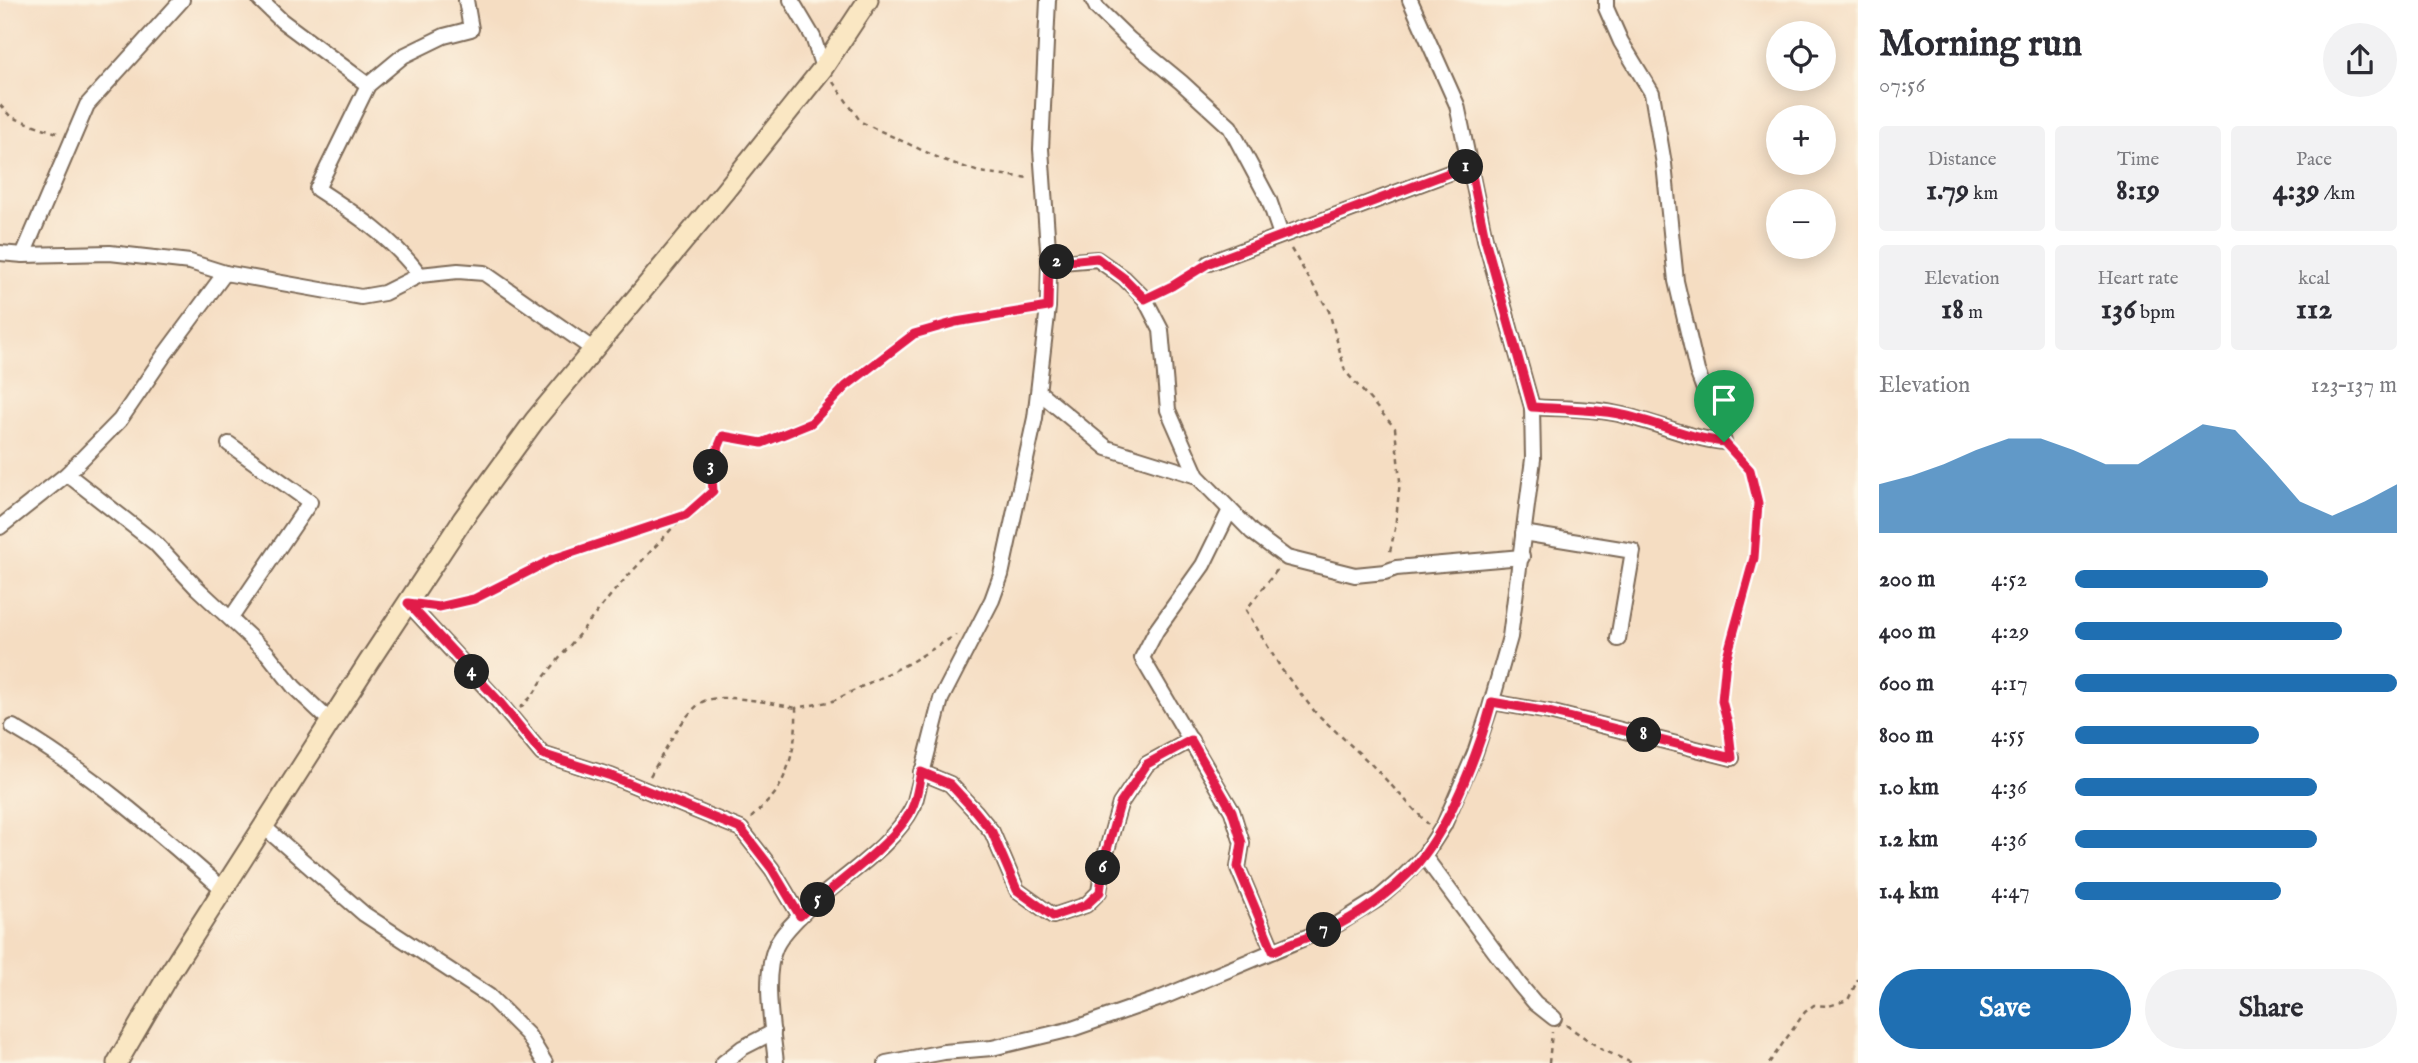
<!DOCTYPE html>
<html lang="en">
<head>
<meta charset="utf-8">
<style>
  :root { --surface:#fff; --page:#f2f2f3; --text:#2b2b33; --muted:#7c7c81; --accent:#1f6fb2 }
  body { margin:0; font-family:"IM FELL English",serif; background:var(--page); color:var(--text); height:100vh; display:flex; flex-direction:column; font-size:26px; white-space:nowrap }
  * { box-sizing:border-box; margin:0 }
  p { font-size:23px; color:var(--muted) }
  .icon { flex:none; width:38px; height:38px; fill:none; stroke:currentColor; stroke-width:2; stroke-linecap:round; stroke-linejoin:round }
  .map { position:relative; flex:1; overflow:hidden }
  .details { display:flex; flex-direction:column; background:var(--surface); width:560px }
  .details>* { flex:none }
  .fabs { position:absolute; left:1766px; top:21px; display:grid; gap:14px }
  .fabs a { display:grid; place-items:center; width:70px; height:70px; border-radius:50%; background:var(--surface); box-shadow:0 4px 18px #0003; font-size:35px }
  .pin { position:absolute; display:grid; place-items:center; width:60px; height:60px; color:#fff; margin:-72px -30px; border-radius:50% 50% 50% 0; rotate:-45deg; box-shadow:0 0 7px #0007 }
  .pin .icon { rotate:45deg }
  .km { position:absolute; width:35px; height:35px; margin:-18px; border-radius:50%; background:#222; color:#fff; font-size:19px; line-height:35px; text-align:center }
  .round { display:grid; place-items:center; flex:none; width:74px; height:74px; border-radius:37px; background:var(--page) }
  .headline { display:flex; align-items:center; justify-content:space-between; height:119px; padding:0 21px }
  h1 { font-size:38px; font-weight:700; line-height:52px }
  .figures { display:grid; grid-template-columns:repeat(3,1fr); gap:10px; height:119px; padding:7px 21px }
  .figures div { display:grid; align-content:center; border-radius:7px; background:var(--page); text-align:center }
  .figures b { font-size:30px; font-weight:700 }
  .figures small { font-size:19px; font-weight:400 }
  .figures p { font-size:19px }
  .chart { height:196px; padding:14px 21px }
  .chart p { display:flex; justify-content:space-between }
  .chart svg { width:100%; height:126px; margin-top:7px; fill:var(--accent); opacity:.7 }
  .button { display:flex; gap:14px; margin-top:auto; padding:14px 21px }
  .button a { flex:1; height:80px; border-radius:42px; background:var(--accent); color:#fff; font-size:28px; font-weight:700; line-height:80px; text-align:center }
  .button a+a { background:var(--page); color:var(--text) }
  ul { padding:0 21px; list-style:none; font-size:23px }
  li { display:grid; grid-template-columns:112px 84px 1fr; align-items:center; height:52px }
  li i { height:18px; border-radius:9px; background:var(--accent) }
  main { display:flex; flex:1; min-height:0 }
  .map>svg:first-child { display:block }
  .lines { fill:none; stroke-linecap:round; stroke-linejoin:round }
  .minor-casing { stroke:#7c6957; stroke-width:18 }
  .secondary-casing { stroke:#7c6957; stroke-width:23 }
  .path { stroke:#7c6957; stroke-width:2.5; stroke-dasharray:5 5; stroke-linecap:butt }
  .minor { stroke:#fff; stroke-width:14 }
  .secondary { stroke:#fae7c3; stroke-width:19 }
  .route-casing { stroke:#fff; stroke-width:14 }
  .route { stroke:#e11d48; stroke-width:9 }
</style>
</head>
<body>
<main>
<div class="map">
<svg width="1858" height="1063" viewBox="0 0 1858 1063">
  <rect width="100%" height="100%" fill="#fcf5e5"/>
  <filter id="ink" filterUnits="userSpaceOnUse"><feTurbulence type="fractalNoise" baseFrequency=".0143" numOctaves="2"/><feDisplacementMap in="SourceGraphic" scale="14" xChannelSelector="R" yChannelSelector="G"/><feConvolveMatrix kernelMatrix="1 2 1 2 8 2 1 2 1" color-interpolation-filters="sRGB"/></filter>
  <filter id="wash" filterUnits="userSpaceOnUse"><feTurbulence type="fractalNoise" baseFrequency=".00686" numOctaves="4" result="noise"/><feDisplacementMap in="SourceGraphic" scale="28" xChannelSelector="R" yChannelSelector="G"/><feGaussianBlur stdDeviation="1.57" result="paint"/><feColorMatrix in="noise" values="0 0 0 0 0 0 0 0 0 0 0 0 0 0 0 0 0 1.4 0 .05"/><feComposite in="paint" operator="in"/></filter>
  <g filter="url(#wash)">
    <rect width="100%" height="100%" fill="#f5ddc2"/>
  </g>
  <g filter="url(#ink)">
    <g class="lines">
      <defs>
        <g id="minor">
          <polyline points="260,0 282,21 368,85"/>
          <polyline points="791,0 813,37 823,68"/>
          <polyline points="1093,0 1097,8 1130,40 1181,82 1230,127 1269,200 1281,235"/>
          <polyline points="0,253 23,255 110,253 190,262 225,273 361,297 384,293 420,275 458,271 484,273 594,350"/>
          <polyline points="23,255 87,105 182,0"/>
          <polyline points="1049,263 1097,259 1124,278 1145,299 1161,330 1168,410 1197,476 1252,532 1287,558 1355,575 1385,572 1396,568 1522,557"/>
          <polyline points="1209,263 1470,165"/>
          <path d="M420 275C391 237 357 215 317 189L368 85 403 56 444 36 471 29 466 0"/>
          <polyline points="1039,392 1107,448 1197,476"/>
          <path d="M1532 407C1559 409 1587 408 1613 413 1651 420 1686 438 1724 442L1697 371 1676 281 1664 164 1652 93 1621 42 1606 8V0"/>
          <polyline points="229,444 310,502 231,618"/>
          <polyline points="67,474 155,543 197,588 267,653 294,687 330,721"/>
          <polyline points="1230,510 1203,565 1156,631 1142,658 1232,811 1242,843 1238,868 1273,951"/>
          <polyline points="0,527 67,474 120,420 165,354 225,273"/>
          <polyline points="1523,533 1633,551 1618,639"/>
          <polyline points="408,603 497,700 542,754 611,776 741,829 772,869 800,916"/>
          <polyline points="1492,702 1549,712 1732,758"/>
          <path d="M13 727C89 771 157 831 223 889"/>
          <polyline points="921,772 950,784 975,811 992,832 1017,890 1053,916 1086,905 1099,892 1104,860 1120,804 1147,764 1191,740"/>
          <polyline points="263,826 364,914 489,996 528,1035 545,1063"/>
          <polyline points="1424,856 1519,984 1535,1003 1554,1018"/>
          <polyline points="723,1063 742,1048 773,1032"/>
          <path d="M776 1063C773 1031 762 976 776 946 783 932 796 920 807 909 842 876 892 849 914 805L941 699 992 600 1001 575 1035 418 1048 307 1049 263 1041 149 1048 0"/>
          <polyline points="886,1063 944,1052 992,1048 1072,1029 1161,998 1338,924 1378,899 1400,880 1424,856 1444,825 1475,753 1489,711 1510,637 1533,459 1532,407 1485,239 1457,105 1410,0"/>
        </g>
        <polyline id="secondary" points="117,1063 169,974 368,663 463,519 535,420 725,191 823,68 868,0"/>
      </defs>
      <!-- minor casing -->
      <use href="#minor" class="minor-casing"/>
      <!-- secondary casing -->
      <use href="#secondary" class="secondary-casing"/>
      <!-- path -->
      <g class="path">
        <polyline points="833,82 861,122 941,159 979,172 1029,178"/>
        <polyline points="0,105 11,117 60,134"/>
        <polyline points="1291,249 1329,311 1345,371 1395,428 1400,481 1395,529 1389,556"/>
        <polyline points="1157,293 1198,271"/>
        <polyline points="1277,570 1246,610 1282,670 1315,712 1371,764 1428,824"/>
        <path d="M431 606C471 611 518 573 555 559 597 542 640 530 683 516"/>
        <polyline points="520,708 533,695 545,676 615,590 677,523 713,491 711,465 724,436 762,443 811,423 846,386 914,334 956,322 1035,309"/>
        <polyline points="1731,744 1722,700 1726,660 1754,558 1758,503 1750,470 1733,452"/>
        <path d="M650 776C664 753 678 722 699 704 716 690 774 704 796 708"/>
        <path d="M751 818C760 809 772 799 778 789 792 764 797 736 796 708L833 701 911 662 956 635"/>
        <polyline points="1566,1025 1601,1049 1632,1063"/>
        <polyline points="1549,1063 1552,1032"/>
        <polyline points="1769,1063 1805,1012 1814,1005 1829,1006 1848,1000 1858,979"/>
      </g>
      <!-- minor -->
      <use href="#minor" class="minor"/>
      <!-- secondary -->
      <use href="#secondary" class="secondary"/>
    </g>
  </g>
  <g class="lines" filter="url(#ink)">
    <defs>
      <path id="route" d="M1470 165 1485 239 1532 407C1559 409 1587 409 1613 413 1651 419 1686 438 1724 442L1750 470 1758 503 1754 558 1726 660 1722 701 1728 724 1732 758 1549 712 1492 702C1479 750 1454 815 1425 854 1405 882 1368 909 1338 925 1317 935 1294 941 1273 951L1238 867 1242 843 1232 811 1191 740 1147 764 1120 804 1104 860 1100 892 1086 905 1053 916 1017 890 992 832 975 811 950 784 921 772C918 788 916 805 906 819 883 852 831 887 800 916L772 869 741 829 611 776 542 754 498 700 408 603 439 607 474 599 553 559 686 515 713 491 711 465 723 436 762 443 811 423 846 386 914 334 956 322 1048 307 1049 263 1097 258 1124 278 1145 299 1172 286 1209 263Z"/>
    </defs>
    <!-- route casing -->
    <use href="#route" class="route-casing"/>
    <!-- route -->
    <use href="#route" class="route"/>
  </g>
</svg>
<div class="fabs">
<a><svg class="icon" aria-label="locate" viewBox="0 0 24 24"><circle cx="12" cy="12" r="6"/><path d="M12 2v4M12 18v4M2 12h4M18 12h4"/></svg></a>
<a>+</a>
<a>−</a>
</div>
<div class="pin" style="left:1724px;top:442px;background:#1e9e55"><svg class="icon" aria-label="arrive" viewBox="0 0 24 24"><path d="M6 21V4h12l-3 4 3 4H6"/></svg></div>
<b class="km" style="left:1466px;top:167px">1</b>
<b class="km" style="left:1057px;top:262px">2</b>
<b class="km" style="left:711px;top:467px">3</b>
<b class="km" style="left:472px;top:672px">4</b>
<b class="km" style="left:818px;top:900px">5</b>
<b class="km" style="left:1103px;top:868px">6</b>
<b class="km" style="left:1324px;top:930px">7</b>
<b class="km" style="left:1644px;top:735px">8</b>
</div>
<section class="details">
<div class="headline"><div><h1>Morning run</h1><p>07:56</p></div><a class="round"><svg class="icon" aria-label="share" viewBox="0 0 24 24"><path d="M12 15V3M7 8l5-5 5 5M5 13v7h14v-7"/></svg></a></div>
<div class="figures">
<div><p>Distance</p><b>1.79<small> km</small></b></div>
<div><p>Time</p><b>8:19</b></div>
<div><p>Pace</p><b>4:39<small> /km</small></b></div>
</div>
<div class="figures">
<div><p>Elevation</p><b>18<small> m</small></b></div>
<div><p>Heart rate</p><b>136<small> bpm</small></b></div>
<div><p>kcal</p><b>112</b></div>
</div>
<div class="chart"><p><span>Elevation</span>123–137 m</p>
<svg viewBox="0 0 160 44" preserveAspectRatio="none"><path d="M0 44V27L10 24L20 20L30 15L40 11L50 11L60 15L70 20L80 20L90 13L100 6L110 8L120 20L130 33L140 38L150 33L160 27V44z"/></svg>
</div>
<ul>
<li><b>200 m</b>4:52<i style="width:60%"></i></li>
<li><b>400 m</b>4:29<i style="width:83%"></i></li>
<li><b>600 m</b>4:17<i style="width:100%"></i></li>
<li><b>800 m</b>4:55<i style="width:57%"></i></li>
<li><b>1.0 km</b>4:36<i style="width:75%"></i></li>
<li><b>1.2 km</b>4:36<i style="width:75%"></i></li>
<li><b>1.4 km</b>4:47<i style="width:64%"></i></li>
</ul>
<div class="button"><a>Save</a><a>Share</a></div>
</section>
</main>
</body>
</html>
